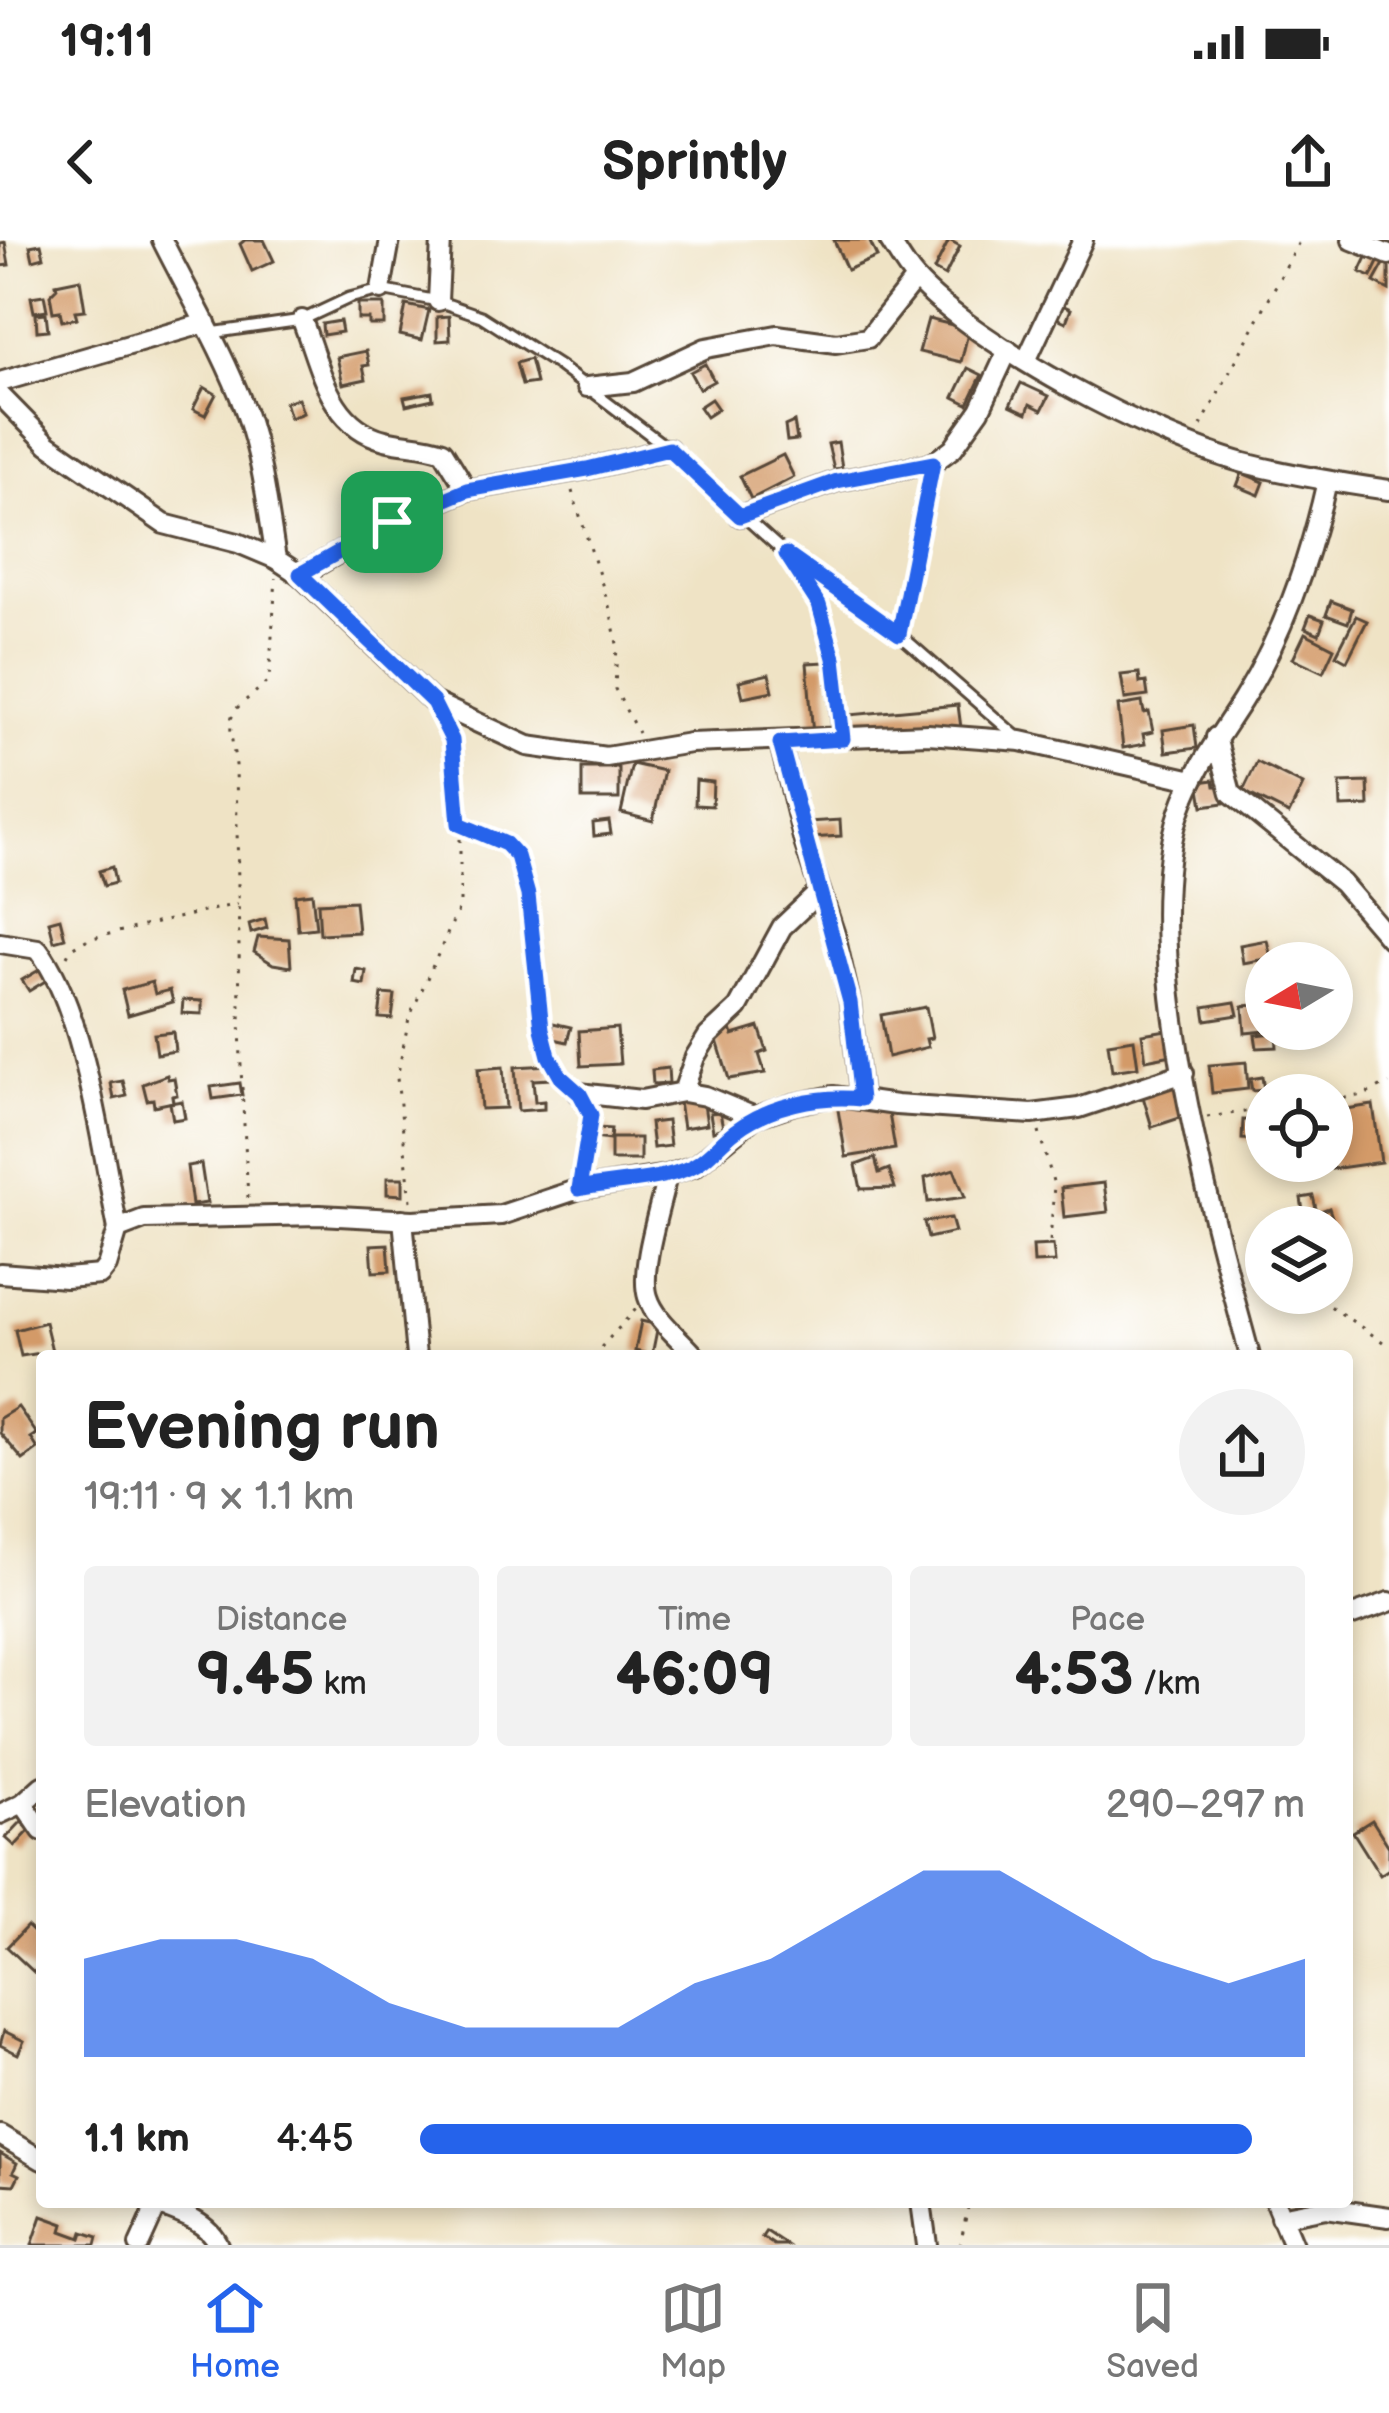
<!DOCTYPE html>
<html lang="en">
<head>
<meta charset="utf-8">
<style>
  :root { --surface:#fff; --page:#f2f2f2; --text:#222; --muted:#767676; --line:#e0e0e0; --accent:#2563eb }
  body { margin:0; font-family:"Balsamiq Sans",sans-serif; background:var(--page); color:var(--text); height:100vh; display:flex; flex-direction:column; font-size:45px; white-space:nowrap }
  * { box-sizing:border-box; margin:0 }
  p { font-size:39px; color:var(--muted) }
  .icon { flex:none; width:66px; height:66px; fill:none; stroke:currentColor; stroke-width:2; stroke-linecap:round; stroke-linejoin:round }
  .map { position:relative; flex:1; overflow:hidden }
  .sheet { position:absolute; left:36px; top:1110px; width:1317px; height:858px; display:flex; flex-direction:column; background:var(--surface); border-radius:12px; box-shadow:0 6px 18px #0003 }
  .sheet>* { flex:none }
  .needle { width:78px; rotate:260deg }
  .controls { position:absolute; left:1245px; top:702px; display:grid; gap:24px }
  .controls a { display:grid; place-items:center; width:108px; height:108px; border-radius:50%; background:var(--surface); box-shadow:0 6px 18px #0003; font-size:60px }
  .pin { position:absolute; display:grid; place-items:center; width:102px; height:102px; color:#fff; margin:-51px; border-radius:24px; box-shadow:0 6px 18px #0006 }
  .round { display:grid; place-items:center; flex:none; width:126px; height:126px; border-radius:63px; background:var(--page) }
  .summary { display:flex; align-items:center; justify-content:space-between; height:204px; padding:0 48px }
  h1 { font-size:66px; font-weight:800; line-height:90px }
  .figures { display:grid; grid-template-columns:repeat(3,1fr); gap:18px; height:204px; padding:12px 48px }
  .figures div { display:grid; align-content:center; border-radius:12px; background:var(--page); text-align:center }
  .figures b { font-size:60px; font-weight:800 }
  .figures small { font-size:33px; font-weight:400 }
  .figures p { font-size:33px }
  .chart { height:336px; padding:24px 48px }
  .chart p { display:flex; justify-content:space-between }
  .chart svg { width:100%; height:216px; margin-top:12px; fill:var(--accent); opacity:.7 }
  ul { padding:0 48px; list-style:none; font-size:39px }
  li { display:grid; grid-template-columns:192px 144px 1fr; align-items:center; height:90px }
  li i { height:30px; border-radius:15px; background:var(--accent) }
  .status { display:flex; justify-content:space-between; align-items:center; height:84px; padding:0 60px; background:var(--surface); direction:ltr }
  .status svg { height:33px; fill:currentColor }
  header { display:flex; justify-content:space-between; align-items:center; height:156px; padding:0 48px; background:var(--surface); font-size:54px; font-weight:800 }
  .menu { display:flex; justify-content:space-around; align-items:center; height:168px; border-top:3px solid var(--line); background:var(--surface); font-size:33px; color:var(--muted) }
  .menu a { display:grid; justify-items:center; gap:6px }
  .menu .current { color:var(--accent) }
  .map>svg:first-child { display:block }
  .building { fill:#d39a67 }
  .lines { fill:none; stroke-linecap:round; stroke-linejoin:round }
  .service-casing { stroke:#564637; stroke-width:15 }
  .minor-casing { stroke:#564637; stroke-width:24 }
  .path { stroke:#564637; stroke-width:3; stroke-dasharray:3 9; stroke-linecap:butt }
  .service { stroke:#fff; stroke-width:9 }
  .minor { stroke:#fff; stroke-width:18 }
  .route-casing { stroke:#fff; stroke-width:24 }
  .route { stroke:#2563eb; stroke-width:15 }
</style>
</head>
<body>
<div class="status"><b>19:11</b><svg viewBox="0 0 49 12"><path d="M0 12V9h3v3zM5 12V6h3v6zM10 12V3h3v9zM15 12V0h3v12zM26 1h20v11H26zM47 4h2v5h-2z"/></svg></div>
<header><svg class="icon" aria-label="back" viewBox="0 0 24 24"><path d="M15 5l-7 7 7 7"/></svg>Sprintly<svg class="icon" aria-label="share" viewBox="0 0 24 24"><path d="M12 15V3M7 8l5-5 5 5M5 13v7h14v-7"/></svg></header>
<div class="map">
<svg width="1389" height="2005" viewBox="0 0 1389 2005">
  <rect width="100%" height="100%" fill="#fff"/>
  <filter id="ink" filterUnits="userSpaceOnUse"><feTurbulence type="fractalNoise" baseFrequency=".00833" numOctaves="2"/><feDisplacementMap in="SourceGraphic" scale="24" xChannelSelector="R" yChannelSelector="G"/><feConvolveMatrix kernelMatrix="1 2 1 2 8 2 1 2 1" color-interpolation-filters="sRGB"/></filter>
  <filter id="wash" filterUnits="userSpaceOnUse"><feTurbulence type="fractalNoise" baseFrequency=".004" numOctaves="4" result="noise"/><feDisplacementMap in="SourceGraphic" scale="48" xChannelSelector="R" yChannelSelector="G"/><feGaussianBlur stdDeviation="2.7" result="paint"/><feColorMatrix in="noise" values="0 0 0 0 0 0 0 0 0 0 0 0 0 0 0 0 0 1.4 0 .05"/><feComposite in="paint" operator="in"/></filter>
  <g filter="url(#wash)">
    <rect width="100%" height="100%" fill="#efe3c5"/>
    <g id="blocks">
      <!-- building -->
      <g class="building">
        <polygon points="245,0 264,0 274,21 252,31 240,4"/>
        <polygon points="834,0 869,0 877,17 847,30"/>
        <polygon points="949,0 960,6 945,36 934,30"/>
        <polygon points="5,2 9,25 0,26 0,3"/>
        <polygon points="41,4 44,17 33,20 30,6"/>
        <polygon points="1370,11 1381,16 1371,37 1360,32"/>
        <polygon points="1389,15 1389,50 1374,42"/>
        <polygon points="80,39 85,70 75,71 77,78 62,81 60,71 53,72 50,55 57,48 56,44"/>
        <polygon points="44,55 47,70 34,72 31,57"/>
        <polygon points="358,64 384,64 384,85 369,85 369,79 358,79"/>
        <polygon points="406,65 429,70 422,100 400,95"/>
        <polygon points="1062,65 1071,69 1066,82 1057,78"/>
        <polygon points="46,73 48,90 37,91 36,74"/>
        <polygon points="449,76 450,100 437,101 437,77"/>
        <polygon points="928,79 969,89 961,122 919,112"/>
        <polygon points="340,81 342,92 323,95 322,84"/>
        <polygon points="366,111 369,125 363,126 366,139 343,144 337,117"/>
        <polygon points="530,119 536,143 522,145 516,123"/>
        <polygon points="705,124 714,141 699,149 690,132"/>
        <polygon points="968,128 982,135 968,164 954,157"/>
        <polygon points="1021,143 1049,156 1042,170 1030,164 1027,173 1010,165"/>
        <polygon points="204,147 216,154 205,175 193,169"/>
        <polygon points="432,152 433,159 406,165 404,157"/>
        <polygon points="298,158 303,173 290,178 285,162"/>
        <polygon points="711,159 718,169 706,177 699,167"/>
        <polygon points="794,182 797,200 787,201 785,186"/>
        <polygon points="838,202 842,228 834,229 828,204"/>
        <polygon points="783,215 794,237 751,259 740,236"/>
        <polygon points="1242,233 1264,242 1259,255 1237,246"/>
        <polygon points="1331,361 1352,369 1348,383 1326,375"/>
        <polygon points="1310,375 1324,380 1319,394 1305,388"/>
        <polygon points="1356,376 1367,381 1347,421 1336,415"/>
        <polygon points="1305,393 1334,408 1323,432 1293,418"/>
        <polygon points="826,422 832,493 813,495 807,423"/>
        <polygon points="1139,433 1140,443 1146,442 1148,456 1125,459 1121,435"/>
        <polygon points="769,434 773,451 743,457 739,441"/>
        <polygon points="1142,462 1144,473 1149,472 1153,492 1143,494 1145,504 1123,508 1118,466"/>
        <polygon points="958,465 961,488 849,496 849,475"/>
        <polygon points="1194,485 1197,508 1166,512 1163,490"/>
        <polygon points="1257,522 1303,545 1289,574 1243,551"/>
        <polygon points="632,524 664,531 653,581 621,573"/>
        <rect x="582" y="528" width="37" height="31"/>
        <polygon points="696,540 713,542 712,566 695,565"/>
        <polygon points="1214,540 1215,546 1222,546 1224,563 1203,566 1199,542"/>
        <polygon points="1368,542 1369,566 1341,567 1340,543"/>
        <polygon points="840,580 841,596 809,598 808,582"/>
        <polygon points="609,581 611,594 594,596 593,583"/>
        <polygon points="112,627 115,643 104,646 99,631"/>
        <polygon points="312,653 316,688 298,690 295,655"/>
        <polygon points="355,661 358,692 320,694 318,663"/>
        <polygon points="60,678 65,698 54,701 49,681"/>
        <polygon points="265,679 267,688 251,693 249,684"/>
        <polygon points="258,697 289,699 291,727 273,724 254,712"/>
        <polygon points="1267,700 1271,718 1243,723 1240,705"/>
        <polygon points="46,726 52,737 29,751 22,740"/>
        <polygon points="356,729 366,731 364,745 354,743"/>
        <polygon points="152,742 155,754 170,750 173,762 128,775 122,750"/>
        <polygon points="382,754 395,755 392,779 379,778"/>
        <polygon points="183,760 202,761 202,774 182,773"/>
        <polygon points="1235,762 1238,775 1206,780 1204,767"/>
        <polygon points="1266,764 1266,791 1245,793 1243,766"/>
        <polygon points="926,767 932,798 926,799 928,807 888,817 881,775"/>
        <polygon points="553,783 571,787 567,802 550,798"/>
        <polygon points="759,787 767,811 759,814 765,833 729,839 715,794 731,789 733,795"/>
        <polygon points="617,788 620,824 581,826 579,791"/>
        <polygon points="1173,789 1177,814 1146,820 1142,794"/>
        <polygon points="173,792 175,811 157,814 154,794"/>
        <polygon points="1276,793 1277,807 1257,808 1255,795"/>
        <polygon points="1134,799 1138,827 1112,831 1108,803"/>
        <polygon points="1246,822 1248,849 1212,853 1209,825"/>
        <polygon points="550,825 551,839 533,840 535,862 544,861 544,869 518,871 515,827"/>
        <polygon points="503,827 506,868 481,869 478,829"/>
        <polygon points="668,828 669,843 653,844 652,830"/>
        <polygon points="167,835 168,839 174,838 177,855 172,856 173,862 154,866 153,859 147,860 143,844"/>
        <polygon points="1262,837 1264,850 1252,851 1250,839"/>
        <polygon points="1177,838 1189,875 1152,887 1141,850"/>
        <polygon points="123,841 127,856 114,859 111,843"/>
        <polygon points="240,843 242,855 213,859 211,847"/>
        <polygon points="886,856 895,909 846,917 837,864"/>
        <polygon points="703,858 707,884 683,888 679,862"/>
        <polygon points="182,861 185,878 173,880 170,863"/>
        <polygon points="1373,865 1381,922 1332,929 1332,871"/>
        <polygon points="720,872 723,888 713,891 710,873"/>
        <polygon points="1243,880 1261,881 1260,900 1242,899"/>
        <polygon points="667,881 670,906 653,908 650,883"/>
        <polygon points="595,888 611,889 610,900 594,898"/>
        <rect x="611" y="898" width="29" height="22"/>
        <polygon points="875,918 879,933 889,929 895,948 861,949 856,925"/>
        <polygon points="201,924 207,963 192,965 187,926"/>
        <polygon points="954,929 965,957 928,962 925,938"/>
        <polygon points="387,938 403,938 403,955 387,954"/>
        <polygon points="1104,943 1108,972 1064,977 1061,948"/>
        <polygon points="1313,956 1316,969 1303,971 1301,958"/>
        <polygon points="1329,968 1337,992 1332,993 1332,987 1316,987 1312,974"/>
        <polygon points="951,978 955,992 928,998 924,982"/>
        <polygon points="388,1004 390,1031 373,1032 371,1005"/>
        <polygon points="1053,1005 1055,1022 1034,1023 1033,1006"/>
        <polygon points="641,1081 658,1085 652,1115 635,1111"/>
        <polygon points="45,1082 52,1111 21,1116 15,1090"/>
        <polygon points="18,1167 37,1194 31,1198 38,1209 23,1220 0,1193 0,1178"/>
        <polygon points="1372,1580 1389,1607 1389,1629 1380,1635 1353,1592"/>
        <polygon points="21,1582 30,1590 15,1606 6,1598"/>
        <polygon points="27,1686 42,1700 42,1729 37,1735 7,1707"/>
        <polygon points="4,1791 24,1801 18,1814 0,1805"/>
        <polygon points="0,1913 17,1923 13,1932 19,1935 14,1945 0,1944"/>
        <polygon points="42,1976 64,1984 62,1991 81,1998 83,1992 98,1997 96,2005 32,2005"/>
        <polygon points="766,1991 787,2005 774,2005 762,1997"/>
      </g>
    </g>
  </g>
  <g filter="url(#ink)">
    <use href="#blocks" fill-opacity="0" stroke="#564637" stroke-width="3"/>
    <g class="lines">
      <defs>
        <g id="service">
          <polyline points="211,93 302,80 349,58 381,50 438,61 481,76 559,126 669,209 786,314 819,365 834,418 843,498"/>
          <polyline points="791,317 899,394 1017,497"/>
          <polyline points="899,394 933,223"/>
        </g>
        <g id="minor">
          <path d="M162 0C190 56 223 111 245 170 262 217 268 269 276 319"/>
          <path d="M889 0C897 12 905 27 915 38 976 106 1155 199 1244 223 1291 235 1340 243 1389 250"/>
          <polyline points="1352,0 1389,15"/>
          <polyline points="381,50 390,0"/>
          <polyline points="438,61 441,0"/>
          <path d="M302 80C321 128 329 186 385 200 405 205 424 204 443 211L467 250"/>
          <polyline points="1026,121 1083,0"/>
          <polyline points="0,142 206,83"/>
          <polyline points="587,147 633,142 706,108 777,95 836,103 868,98 915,39"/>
          <polyline points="0,155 48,204 164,284 238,303 276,319 300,335 433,462 528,506 606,517 690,503 928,494 1021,501 1193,540"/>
          <polyline points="740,276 837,241 933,223 953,208 980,170 1008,110"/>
          <polyline points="300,335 392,282 467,250 587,229 669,209"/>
          <polyline points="1216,497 1231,553 1342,643 1389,698"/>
          <polyline points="780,503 804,602 835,695 850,762 861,859"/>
          <path d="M0 703 38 709C85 770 102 911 118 989"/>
          <polyline points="683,852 695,817 708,796 738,768 782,687 819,652"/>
          <polyline points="579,853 641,860 683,852 705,856 755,877"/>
          <path d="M667 935C661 965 639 1029 648 1057 655 1080 680 1098 695 1116"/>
          <polyline points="403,979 416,1116"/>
          <polyline points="0,1033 66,1038 100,1035 107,1026 118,989 144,979 320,975 413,980 501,975 579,949 667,935 695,926 755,877 794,864 833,856 896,865 1032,874 1079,868 1184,833"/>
          <path d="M1250 1116C1213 978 1134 706 1180 571 1194 530 1219 497 1242 461 1284 394 1310 317 1327 241"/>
          <polyline points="1347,1377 1389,1362"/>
          <polyline points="23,1563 42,1591"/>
          <polyline points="0,1574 23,1563 42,1546"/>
          <polyline points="0,1895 42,1920"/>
          <path d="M149 1962C173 1971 208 1980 218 2005"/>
          <polyline points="921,1962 927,2005"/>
          <polyline points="1275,1962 1293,2005"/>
          <polyline points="1280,1977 1326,1968 1389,1977"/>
          <polyline points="139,2005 157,1965"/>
        </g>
      </defs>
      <!-- service casing -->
      <use href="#service" class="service-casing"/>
      <!-- minor casing -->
      <use href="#minor" class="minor-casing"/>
      <!-- path -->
      <g class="path">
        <polyline points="1201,186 1300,0"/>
        <polyline points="572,251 610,369 617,404 615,449 638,493"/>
        <path d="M459 584C475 590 499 596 511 607 519 615 521 631 524 642 540 700 525 799 567 842"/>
        <polyline points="67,716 71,708 88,699 237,664"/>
        <polyline points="1332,860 1364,855 1389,843"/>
        <polyline points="1207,877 1266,869"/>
        <polyline points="1039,892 1054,945 1050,1002"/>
        <polyline points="583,929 590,874"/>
        <path d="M248 958 241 829 236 525C225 462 229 478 269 440L276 338"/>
        <polyline points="411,961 397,838 409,778 460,666 460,564 451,499 446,487"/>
        <polyline points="1245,1028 1266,1035"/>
        <polyline points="1311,1053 1389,1106"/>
        <polyline points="593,1116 636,1069"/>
        <polyline points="960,2005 969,1962"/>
      </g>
      <!-- service -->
      <use href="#service" class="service"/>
      <!-- minor -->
      <use href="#minor" class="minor"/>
    </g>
  </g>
  <g class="lines" filter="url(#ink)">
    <defs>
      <path id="route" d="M669 209 740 276 837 241 933 223 899 394 786 314 819 365 834 418 843 499 780 503 850 762 861 859C818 855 769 865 735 891 720 902 707 920 691 927 658 942 615 941 579 949L591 875 580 854 561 837 549 816 542 789 528 655 517 616 506 604 459 584 452 500 433 462 300 334 392 282 467 250 587 229Z"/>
    </defs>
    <!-- route casing -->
    <use href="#route" class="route-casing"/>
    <!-- route -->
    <use href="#route" class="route"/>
  </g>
</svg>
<div class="controls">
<a><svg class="needle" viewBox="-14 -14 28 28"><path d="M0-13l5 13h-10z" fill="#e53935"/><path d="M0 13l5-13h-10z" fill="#767676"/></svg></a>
<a><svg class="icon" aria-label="locate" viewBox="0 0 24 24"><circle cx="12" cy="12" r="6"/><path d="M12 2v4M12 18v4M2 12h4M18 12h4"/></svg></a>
<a><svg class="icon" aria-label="layers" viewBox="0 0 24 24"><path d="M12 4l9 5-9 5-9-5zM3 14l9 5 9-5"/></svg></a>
</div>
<div class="pin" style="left:392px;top:282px;background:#1e9e55"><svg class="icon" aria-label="arrive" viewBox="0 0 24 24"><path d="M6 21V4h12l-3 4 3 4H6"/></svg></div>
<section class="sheet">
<div class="summary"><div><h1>Evening run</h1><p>19:11 · 9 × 1.1 km</p></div><a class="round"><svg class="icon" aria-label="share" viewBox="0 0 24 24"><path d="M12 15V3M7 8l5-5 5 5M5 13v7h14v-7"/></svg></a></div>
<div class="figures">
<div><p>Distance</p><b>9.45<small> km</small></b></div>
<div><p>Time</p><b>46:09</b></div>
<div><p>Pace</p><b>4:53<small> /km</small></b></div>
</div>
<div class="chart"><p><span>Elevation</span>290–297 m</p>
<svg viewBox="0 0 160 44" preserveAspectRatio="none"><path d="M0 44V24L10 20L20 20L30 24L40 33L50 38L60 38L70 38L80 29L90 24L100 15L110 6L120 6L130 15L140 24L150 29L160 24V44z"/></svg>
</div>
<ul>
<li><b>1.1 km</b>4:45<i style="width:94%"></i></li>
</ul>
</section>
</div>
<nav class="menu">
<a class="current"><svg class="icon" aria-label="home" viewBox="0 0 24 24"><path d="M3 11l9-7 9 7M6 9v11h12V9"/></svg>Home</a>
<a><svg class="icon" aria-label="map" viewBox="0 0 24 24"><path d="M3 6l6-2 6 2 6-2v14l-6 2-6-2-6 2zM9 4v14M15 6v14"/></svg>Map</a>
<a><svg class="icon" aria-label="saved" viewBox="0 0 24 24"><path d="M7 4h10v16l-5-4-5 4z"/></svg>Saved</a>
</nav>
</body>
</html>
